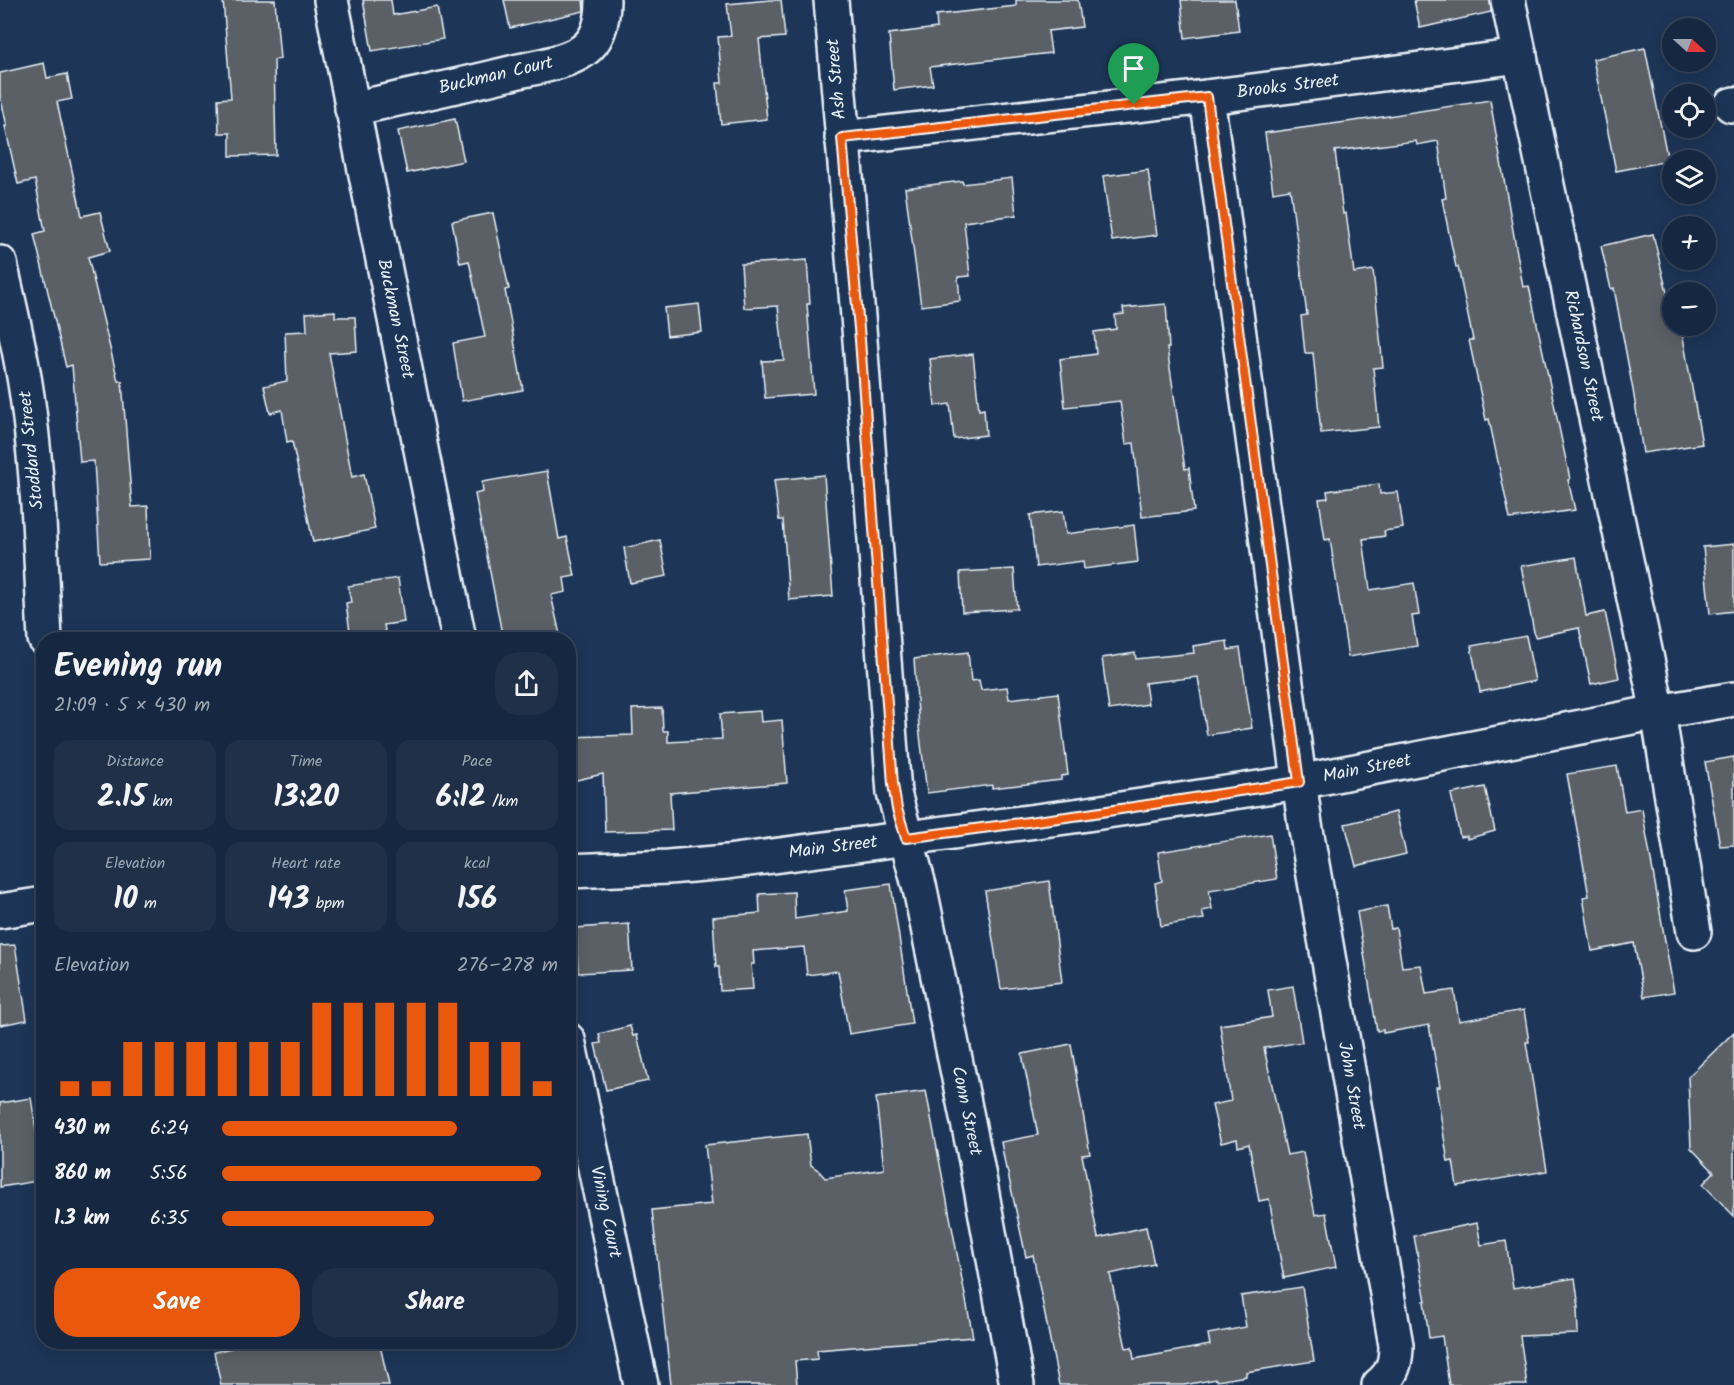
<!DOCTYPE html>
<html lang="en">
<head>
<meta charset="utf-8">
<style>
  :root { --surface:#162841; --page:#1f3048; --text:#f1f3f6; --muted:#9ea6b1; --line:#35445a; --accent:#ea580c }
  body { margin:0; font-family:Kalam,sans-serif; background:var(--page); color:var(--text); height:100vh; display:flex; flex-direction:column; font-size:22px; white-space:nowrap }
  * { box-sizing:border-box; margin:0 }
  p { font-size:20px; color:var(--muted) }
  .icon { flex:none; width:33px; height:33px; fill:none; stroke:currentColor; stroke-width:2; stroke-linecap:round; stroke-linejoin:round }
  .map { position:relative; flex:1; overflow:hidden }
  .details { position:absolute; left:36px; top:632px; width:540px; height:717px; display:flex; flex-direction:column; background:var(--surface); border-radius:24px; box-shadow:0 3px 15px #0003,0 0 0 2px var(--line) }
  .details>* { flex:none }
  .needle { width:39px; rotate:111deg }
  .fabs { position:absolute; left:1662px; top:18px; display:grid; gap:12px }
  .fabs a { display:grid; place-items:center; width:54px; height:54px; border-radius:50%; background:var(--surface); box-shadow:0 3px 15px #0003,0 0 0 2px var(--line); font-size:30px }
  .pin { position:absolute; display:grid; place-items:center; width:51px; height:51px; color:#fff; margin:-62px -26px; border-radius:50% 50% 50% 0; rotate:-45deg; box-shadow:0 0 6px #0007 }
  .pin .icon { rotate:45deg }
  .round { display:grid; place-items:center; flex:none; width:63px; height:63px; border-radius:24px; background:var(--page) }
  .head { display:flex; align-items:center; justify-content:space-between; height:102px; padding:0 18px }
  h1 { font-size:33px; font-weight:700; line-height:45px }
  .stats { display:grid; grid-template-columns:repeat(3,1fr); gap:9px; height:102px; padding:6px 18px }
  .stats div { display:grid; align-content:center; border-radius:15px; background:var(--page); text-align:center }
  .stats b { font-size:30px; font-weight:700 }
  .stats small { font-size:16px; font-weight:400 }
  .stats p { font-size:16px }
  .chart { height:168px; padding:12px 18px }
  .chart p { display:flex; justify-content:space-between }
  .chart svg { width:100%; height:108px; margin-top:6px; stroke:var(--accent); stroke-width:6 }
  .button { display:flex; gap:12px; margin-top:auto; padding:12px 18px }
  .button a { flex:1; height:69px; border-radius:24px; background:var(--accent); color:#fff; font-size:24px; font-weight:700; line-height:69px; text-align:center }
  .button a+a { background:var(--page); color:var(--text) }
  ul { padding:0 18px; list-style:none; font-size:20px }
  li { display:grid; grid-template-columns:96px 72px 1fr; align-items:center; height:45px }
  li i { height:15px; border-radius:8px; background:var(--accent) }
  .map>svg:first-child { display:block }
  .building { fill:#5a6065; stroke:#e8f1f8; stroke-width:1.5 }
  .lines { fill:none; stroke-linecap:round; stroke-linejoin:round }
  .minor-casing { stroke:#e8f1f8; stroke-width:38 }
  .major-casing { stroke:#e8f1f8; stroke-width:38 }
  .minor { stroke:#1d3557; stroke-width:33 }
  .major { stroke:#1d3557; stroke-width:33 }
  .route-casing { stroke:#fff; stroke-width:12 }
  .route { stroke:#ea580c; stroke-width:8 }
  .labels { text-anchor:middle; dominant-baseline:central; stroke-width:5; stroke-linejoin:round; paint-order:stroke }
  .street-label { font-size:18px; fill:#e8f1f8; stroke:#1d3557 }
</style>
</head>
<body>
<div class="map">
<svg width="1734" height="1385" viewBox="0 0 1734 1385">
  <rect width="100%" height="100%" fill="#1d3557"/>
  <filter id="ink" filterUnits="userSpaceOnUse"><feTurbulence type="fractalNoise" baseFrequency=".0167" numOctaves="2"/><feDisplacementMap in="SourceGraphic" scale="12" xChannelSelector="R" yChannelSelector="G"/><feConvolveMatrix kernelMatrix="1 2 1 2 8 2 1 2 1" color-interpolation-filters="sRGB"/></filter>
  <g filter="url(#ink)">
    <!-- building -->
    <g class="building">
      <polygon points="223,0 275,0 280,59 274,60 276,155 230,156 230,133 219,133 218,99 231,98"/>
      <polygon points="363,0 391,0 393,15 437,7 443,39 372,51"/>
      <polygon points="504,0 583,0 584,11 510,28"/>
      <polygon points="770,0 781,0 785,37 759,39 767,119 721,124 717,83 722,83 718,37 731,36 727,4"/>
      <polygon points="1016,0 1078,0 1082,27 1048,31 1051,53 930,67 933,85 894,90 889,34 937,28 936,15 1016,6"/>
      <polygon points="1181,0 1235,0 1239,31 1185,38"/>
      <polygon points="1414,0 1490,0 1491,12 1420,28"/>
      <polygon points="1645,48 1668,161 1616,171 1593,59"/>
      <polygon points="44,63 47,78 67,74 72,99 57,102 82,216 100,212 110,251 88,257 118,381 122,381 132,507 148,506 150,559 100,562 94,461 80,462 72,365 66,367 34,234 45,231 35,180 18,184 5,126 7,126 0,95 0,73"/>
      <polygon points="1490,100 1523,287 1529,286 1570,479 1568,480 1575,510 1510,519 1489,419 1486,420 1469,340 1473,340 1458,267 1456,267 1442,199 1446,198 1438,141 1417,145 1416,141 1335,151 1343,214 1346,213 1354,273 1373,270 1383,367 1373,368 1379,427 1321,433 1313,353 1305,353 1301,316 1307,315 1290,189 1273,192 1265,133 1369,119"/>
      <polygon points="455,119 464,161 407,173 398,131"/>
      <polygon points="1148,170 1157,235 1112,241 1103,176"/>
      <polygon points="1012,178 1016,215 964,222 970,276 958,277 960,301 921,306 905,188 962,181 963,184"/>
      <polygon points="493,213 509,289 505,290 523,390 462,401 453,343 485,337 469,261 460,263 452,221"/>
      <polygon points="1653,234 1669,301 1672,301 1672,326 1681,326 1702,444 1643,453 1633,390 1614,288 1611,289 1601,246"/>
      <polygon points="807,260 810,304 807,304 814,394 765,398 762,361 784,360 778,306 744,308 741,264"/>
      <polygon points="699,304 702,332 667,336 664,308"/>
      <polygon points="1166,304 1169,348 1167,348 1185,469 1189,468 1194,511 1142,517 1134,443 1126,444 1120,401 1065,407 1060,359 1096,354 1094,332 1116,329 1115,315 1124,314 1123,308"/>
      <polygon points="335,311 335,317 355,317 357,351 329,353 352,477 364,474 375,529 313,542 292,441 287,442 282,410 270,413 264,386 287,381 285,332 307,331 306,313"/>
      <polygon points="973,354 979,410 984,409 986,435 954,439 950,404 935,406 930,359"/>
      <polygon points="547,471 559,539 567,537 575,576 564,578 566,592 551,595 561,639 503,639 475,494 483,492 482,482"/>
      <polygon points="824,475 833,596 789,600 783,520 779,520 774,480"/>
      <polygon points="1379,484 1380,494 1398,492 1403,528 1384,531 1385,536 1363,539 1370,590 1414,583 1419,615 1412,616 1417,646 1348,657 1330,539 1325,540 1319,499 1328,498 1327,491"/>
      <polygon points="1063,511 1066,534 1134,525 1138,562 1084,569 1083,561 1036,567 1030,515"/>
      <polygon points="660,540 667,576 630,583 624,548"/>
      <polygon points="1734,544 1734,611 1710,614 1703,547"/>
      <polygon points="1576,557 1586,616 1605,612 1619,678 1591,684 1579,628 1535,637 1521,566"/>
      <polygon points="1014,569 1017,609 962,612 960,572"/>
      <polygon points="398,578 404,622 384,625 386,636 367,639 351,639 346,603 351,602 348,586"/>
      <polygon points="1526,636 1535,681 1480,692 1471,646"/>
      <polygon points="1227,641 1228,650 1240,648 1252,728 1207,735 1198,677 1145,683 1148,704 1109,710 1102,658 1135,653 1136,659 1194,653 1193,646"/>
      <polygon points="968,652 971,681 979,680 981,690 1007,687 1009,699 1058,693 1068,775 1061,776 1061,780 992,788 992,785 927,793 919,727 914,659"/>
      <polygon points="662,708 663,731 668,731 668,742 722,739 720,714 760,711 761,722 782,720 787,783 670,793 672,830 605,832 603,774 568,782 568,737 633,735 632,709"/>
      <polygon points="1734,757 1734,845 1720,846 1705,762"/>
      <polygon points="1617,766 1625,812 1642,809 1674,992 1644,997 1634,943 1592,951 1583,897 1589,896 1567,774"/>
      <polygon points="1485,787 1495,831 1467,839 1467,836 1460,837 1451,794"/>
      <polygon points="1396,812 1406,854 1356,866 1345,824"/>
      <polygon points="1270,834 1277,879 1209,890 1212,909 1202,911 1204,919 1161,926 1155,883 1162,881 1158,852"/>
      <polygon points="1049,881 1062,982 1001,989 985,891"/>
      <polygon points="891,884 912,1024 849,1034 838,971 807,975 804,947 753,951 754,964 751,964 753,989 720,991 719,967 716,967 713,917 760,913 759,894 794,892 795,919 848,911 845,890"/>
      <polygon points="1387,906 1391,929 1396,928 1402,967 1421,965 1426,994 1454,990 1459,1021 1524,1010 1529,1042 1526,1042 1547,1171 1457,1186 1453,1161 1448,1162 1436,1087 1440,1087 1429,1025 1383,1033 1383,1030 1377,1031 1357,912"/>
      <polygon points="629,924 632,970 578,973 576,928"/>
      <polygon points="15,945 27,1020 0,1025 0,946"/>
      <polygon points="1293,986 1302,1042 1264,1048 1287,1155 1303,1152 1315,1215 1326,1213 1336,1267 1284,1278 1269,1199 1259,1201 1249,1144 1238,1147 1237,1139 1221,1143 1212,1105 1231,1101 1220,1025 1272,1017 1268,990"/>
      <polygon points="630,1026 633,1036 637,1035 648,1081 606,1090 595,1044 601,1043 599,1034"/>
      <polygon points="1734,1032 1734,1216 1703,1184 1714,1172 1691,1148 1688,1077"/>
      <polygon points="1071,1044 1090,1154 1082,1155 1098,1238 1146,1227 1154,1264 1110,1274 1126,1348 1132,1347 1134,1359 1210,1345 1208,1334 1246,1327 1241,1296 1302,1287 1314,1361 1246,1372 1246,1376 1217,1381 1216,1379 1184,1385 1059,1385 1033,1255 1026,1257 1007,1169 1006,1169 1001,1142 1038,1135 1022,1054"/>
      <polygon points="926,1091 973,1337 817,1350 818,1359 795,1361 797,1385 671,1385 652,1210 712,1204 705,1145 807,1134 811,1165 818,1170 825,1178 884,1169 876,1098"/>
      <polygon points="31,1098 44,1180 0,1187 0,1103"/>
      <polygon points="1477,1223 1481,1245 1506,1241 1513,1288 1575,1278 1579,1308 1577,1308 1578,1334 1520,1336 1527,1385 1449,1385 1442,1336 1429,1338 1424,1301 1426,1301 1414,1236"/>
      <polygon points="262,1341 379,1341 389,1385 221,1385 214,1352"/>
    </g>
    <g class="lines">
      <defs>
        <g id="minor">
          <polyline points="331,0 459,639"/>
          <polyline points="831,0 860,340 894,793 920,889 976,1161 1017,1385"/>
          <polyline points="1508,0 1658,712 1694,932"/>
          <path d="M1207 97 1305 824 1396 1345C1396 1362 1393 1374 1379 1385"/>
          <polyline points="1731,105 1734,104"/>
          <path d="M352 109C407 97 463 85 519 71 538 67 568 62 584 50 599 39 603 18 603 0"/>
          <polyline points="842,138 1207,97 1520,56"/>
          <path d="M0 263C11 312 23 361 29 411 39 487 41 563 45 639"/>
          <polyline points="568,1040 641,1385"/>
        </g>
        <g id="major">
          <polyline points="568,871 668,867 727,862 1081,815 1299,782 1658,712 1734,699"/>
          <polyline points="0,911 44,904"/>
        </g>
      </defs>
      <!-- minor casing -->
      <use href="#minor" class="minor-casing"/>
      <!-- major casing -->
      <use href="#major" class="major-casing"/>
      <!-- minor -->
      <use href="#minor" class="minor"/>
      <!-- major -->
      <use href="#major" class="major"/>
    </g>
  </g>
  <g class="lines" filter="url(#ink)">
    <defs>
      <polygon id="route" points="1207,97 1299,782 1081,815 906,838 897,809 893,784 860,340 842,138"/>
    </defs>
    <!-- route casing -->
    <use href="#route" class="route-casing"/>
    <!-- route -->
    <use href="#route" class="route"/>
  </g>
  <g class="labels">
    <!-- street labels -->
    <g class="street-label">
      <text transform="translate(496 76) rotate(-13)">Buckman Court</text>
      <text transform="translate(837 79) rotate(-95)">Ash Street</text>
      <text transform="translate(1288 87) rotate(-7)">Brooks Street</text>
      <text transform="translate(395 319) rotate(78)">Buckman Street</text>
      <text transform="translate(1583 356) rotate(78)">Richardson Street</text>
      <text transform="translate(32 450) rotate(-96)">Stoddard Street</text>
      <text transform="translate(1367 769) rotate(-11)">Main Street</text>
      <text transform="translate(833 848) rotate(-7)">Main Street</text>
      <text transform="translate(1351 1086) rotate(80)">John Street</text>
      <text transform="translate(966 1111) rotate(78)">Conn Street</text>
      <text transform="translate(605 1212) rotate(78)">Vining Court</text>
    </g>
  </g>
</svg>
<div class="fabs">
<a><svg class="needle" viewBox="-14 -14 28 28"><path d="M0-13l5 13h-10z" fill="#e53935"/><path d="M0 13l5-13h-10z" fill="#9ea6b1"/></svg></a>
<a><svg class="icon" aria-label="locate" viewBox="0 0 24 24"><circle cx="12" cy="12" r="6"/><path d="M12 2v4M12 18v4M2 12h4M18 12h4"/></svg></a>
<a><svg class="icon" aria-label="layers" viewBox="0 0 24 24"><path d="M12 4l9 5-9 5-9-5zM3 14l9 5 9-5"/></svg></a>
<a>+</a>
<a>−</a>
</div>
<div class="pin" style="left:1134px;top:105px;background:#1e9e55"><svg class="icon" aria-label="arrive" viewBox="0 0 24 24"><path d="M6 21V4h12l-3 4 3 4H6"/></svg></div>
<section class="details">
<div class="head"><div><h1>Evening run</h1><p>21:09 · 5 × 430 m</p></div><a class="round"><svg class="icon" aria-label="share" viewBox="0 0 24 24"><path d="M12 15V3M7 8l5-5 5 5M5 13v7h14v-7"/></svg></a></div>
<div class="stats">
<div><p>Distance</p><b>2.15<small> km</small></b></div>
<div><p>Time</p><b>13:20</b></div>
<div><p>Pace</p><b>6:12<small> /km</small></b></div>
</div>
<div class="stats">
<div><p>Elevation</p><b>10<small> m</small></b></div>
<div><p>Heart rate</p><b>143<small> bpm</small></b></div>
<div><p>kcal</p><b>156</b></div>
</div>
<div class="chart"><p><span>Elevation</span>276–278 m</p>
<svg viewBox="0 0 160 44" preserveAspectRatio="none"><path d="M5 44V38M15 44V38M25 44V22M35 44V22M45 44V22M55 44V22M65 44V22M75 44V22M85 44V6M95 44V6M105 44V6M115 44V6M125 44V6M135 44V22M145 44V22M155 44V38"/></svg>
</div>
<ul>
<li><b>430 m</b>6:24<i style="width:70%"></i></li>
<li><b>860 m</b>5:56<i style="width:95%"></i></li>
<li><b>1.3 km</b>6:35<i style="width:63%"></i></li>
</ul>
<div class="button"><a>Save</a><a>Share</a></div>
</section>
</div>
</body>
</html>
